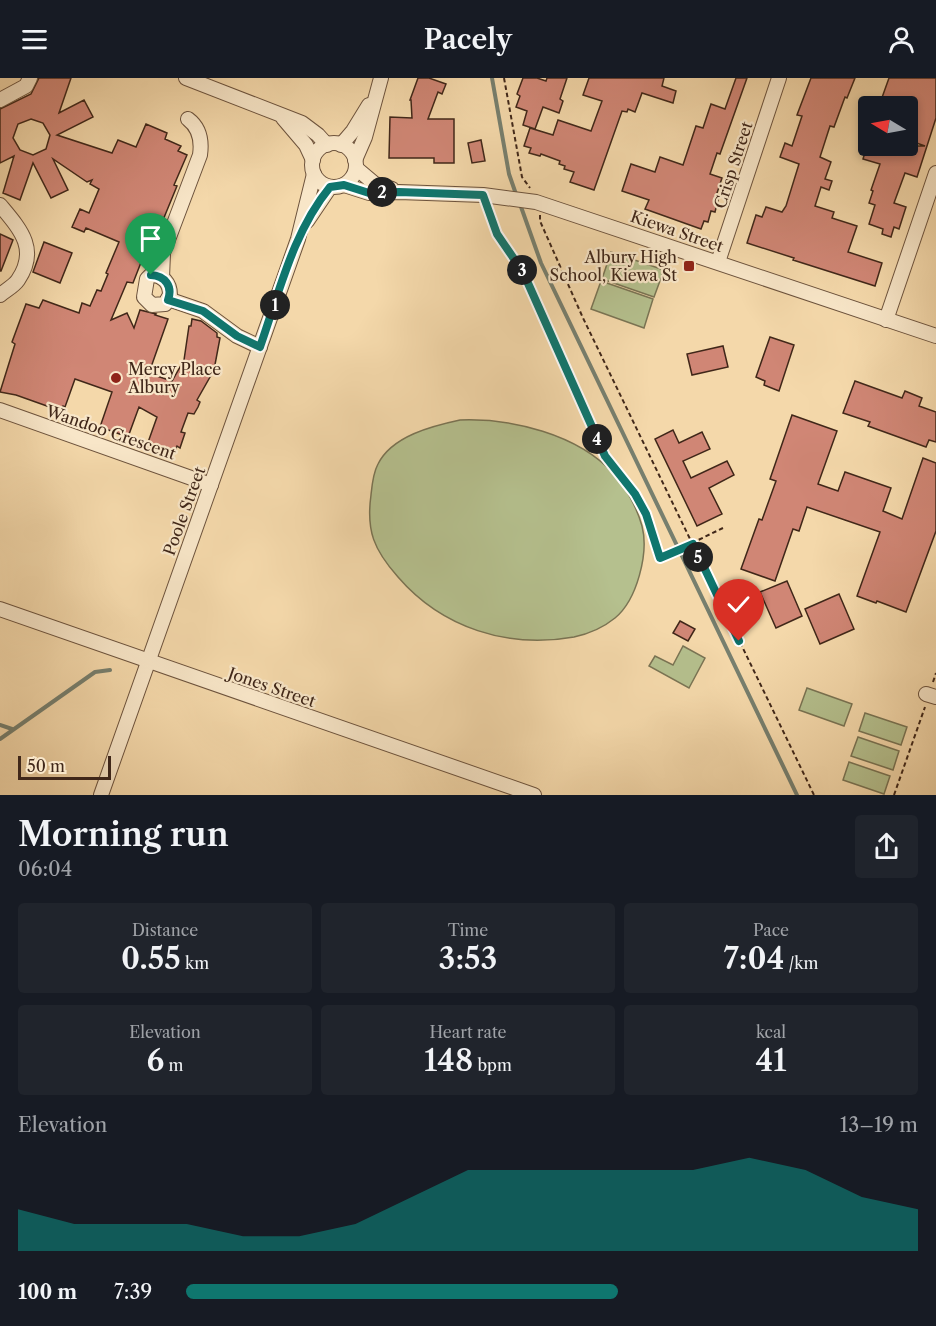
<!DOCTYPE html>
<html lang="en">
<head>
<meta charset="utf-8">
<style>
  :root { --surface:#171b24; --page:#20242c; --text:#f1f3f6; --muted:#9ea1a6; --accent:#0f766e }
  body { margin:0; font-family:"Libre Caslon Text",serif; background:var(--page); color:var(--text); height:100vh; display:flex; flex-direction:column; font-size:22px; white-space:nowrap }
  * { box-sizing:border-box; margin:0 }
  p { font-size:20px; color:var(--muted) }
  .icon { flex:none; width:33px; height:33px; fill:none; stroke:currentColor; stroke-width:2; stroke-linecap:round; stroke-linejoin:round }
  .map { position:relative; height:717px; overflow:hidden }
  .sheet { display:flex; flex-direction:column; background:var(--surface); flex:1 }
  .sheet>* { flex:none }
  .needle { width:39px; rotate:280deg }
  .tools { position:absolute; left:858px; top:18px; display:grid; gap:12px }
  .tools a { display:grid; place-items:center; width:60px; height:60px; border-radius:6px; background:var(--surface); box-shadow:0 3px 9px #0003; font-size:30px }
  .scale { position:absolute; left:18px; bottom:15px; width:93px; box-sizing:border-box; padding-left:6px; border:3px solid #402719; border-top:0; font-size:16px; line-height:21px; white-space:nowrap; color:#402719; -webkit-text-stroke:4px #f8e6c8; paint-order:stroke }
  .pin { position:absolute; display:grid; place-items:center; width:51px; height:51px; color:#fff; margin:-62px -26px; border-radius:50% 50% 50% 0; rotate:-45deg; box-shadow:0 0 6px #0007 }
  .pin .icon { rotate:45deg }
  .km { position:absolute; width:30px; height:30px; margin:-15px; border-radius:50%; background:#222; color:#fff; font-size:16px; line-height:30px; text-align:center }
  .round { display:grid; place-items:center; flex:none; width:63px; height:63px; border-radius:6px; background:var(--page) }
  .head { display:flex; align-items:center; justify-content:space-between; height:102px; padding:0 18px }
  h1 { font-size:33px; font-weight:600; line-height:45px }
  .figures { display:grid; grid-template-columns:repeat(3,1fr); gap:9px; height:102px; padding:6px 18px }
  .figures div { display:grid; align-content:center; border-radius:6px; background:var(--page); text-align:center }
  .figures b { font-size:30px; font-weight:600 }
  .figures small { font-size:16px; font-weight:400 }
  .figures p { font-size:16px }
  .chart { height:168px; padding:12px 18px }
  .chart p { display:flex; justify-content:space-between }
  .chart svg { width:100%; height:108px; margin-top:6px; fill:var(--accent); opacity:.7 }
  ul { padding:0 18px; list-style:none; font-size:20px }
  li { display:grid; grid-template-columns:96px 72px 1fr; align-items:center; height:45px }
  li i { height:15px; border-radius:8px; background:var(--accent) }
  header { display:flex; justify-content:space-between; align-items:center; height:78px; padding:0 18px; background:var(--surface); font-size:27px; font-weight:600 }
  .map>svg:first-child { display:block }
  .green { fill:#b5c08e; stroke:#7a7454; stroke-width:1.5 }
  .lines { fill:none; stroke-linecap:round; stroke-linejoin:round }
  .stream { stroke:#777f6e; stroke-width:4 }
  .building { fill:#d08675; stroke:#402719; stroke-width:1.5; fill-rule:evenodd }
  .minor-casing { stroke:#6d533d; stroke-width:16 }
  .path { stroke:#402719; stroke-width:2; stroke-dasharray:4.5 3; stroke-linecap:butt }
  .minor { stroke:#f8e6c8; stroke-width:14 }
  .route-casing { stroke:#fff; stroke-width:12 }
  .route { stroke:#0f766e; stroke-width:8 }
  .poi-dot { fill:#8f2418; stroke:#f8e6c8; stroke-width:2 }
  .labels { text-anchor:middle; dominant-baseline:central; stroke-width:4.5; stroke-linejoin:round; paint-order:stroke }
  .street-label { font-size:16px; fill:#402719; stroke:#f8e6c8 }
  .poi-label { font-size:16px; fill:#402719; stroke:#f8e6c8; text-anchor:end }
</style>
</head>
<body>
<header><svg class="icon" aria-label="menu" viewBox="0 0 24 24"><path d="M4 6h16M4 12h16M4 18h16"/></svg>Pacely<svg class="icon" aria-label="person" viewBox="0 0 24 24"><circle cx="12" cy="8" r="4"/><path d="M4 21q1-7 8-7t8 7"/></svg></header>
<div class="map">
<svg width="936" height="717" viewBox="0 0 936 717">
  <rect width="100%" height="100%" fill="#f4d8aa"/>
  <filter id="stains"><feTurbulence type="fractalNoise" baseFrequency=".00333" numOctaves="4"/><feColorMatrix values="0 0 0 0 .2 0 0 0 0 .09 0 0 0 0 .02 0 0 0 .5 -.17"/></filter>
  <radialGradient id="worn" r=".72"><stop offset=".6" stop-color="#630" stop-opacity="0"/><stop offset="1" stop-color="#630" stop-opacity=".3"/></radialGradient>
  <!-- green -->
  <g class="green">
    <polygon points="611,174 664,192 654,219 602,201"/>
    <polygon points="601,203 653,221 644,250 591,231"/>
    <path d="M460 342C511 340 578 356 614 396 626 409 637 430 642 448 649 475 637 522 615 540 604 549 588 556 574 559 508 571 442 550 398 499 374 472 366 453 371 417 372 407 373 395 378 386 392 358 432 348 460 342Z"/>
    <polygon points="683,568 705,580 689,610 649,588 655,578 673,587"/>
    <polygon points="807,610 852,626 844,648 799,632"/>
    <polygon points="865,635 907,649 901,667 859,653"/>
    <polygon points="858,659 899,673 893,692 851,678"/>
    <polygon points="849,684 890,698 884,716 843,702"/>
  </g>
  <g class="lines">
    <!-- stream -->
    <g class="stream">
      <polyline points="492,0 509,96 517,119"/>
      <polyline points="520,126 541,185 797,717"/>
      <polyline points="0,647 12,651"/>
      <polyline points="0,661 95,594 110,592"/>
    </g>
  </g>
  <!-- building -->
  <g class="building">
    <path d="M39 0H71L59 35 84 22 93 39 57 57 112 75 118 62 136 69 146 46 167 55 165 61 181 68 178 73 187 77 174 107 177 108 156 159 159 160 155 172 147 169 133 205 127 204 111 242 127 235 134 250 140 232 156 236 155 237 168 241 150 292 153 293 151 296 172 303 184 282 189 248H191L192 241 201 243 217 255V259L220 260 214 292 197 322 200 324 198 329 194 336 188 335 181 354 185 355 180 370 177 368 174 375 167 372 165 377 146 370 157 339 139 329 128 359 100 349 112 314 75 301 65 329 63 328 61 333 16 317 0 314 15 266 12 264 26 226 39 230 43 222 79 235 82 225 90 228 97 212 101 213 108 196 106 195 119 164 86 150 84 154 72 149 80 131 89 135 99 111 90 106 92 102 87 104 53 81 68 112 51 120 33 85 20 122 3 115 14 78 0 85V31L31 16ZM31 41 43 45 50 57 46 71 33 77 20 72 13 60 18 46Z"/>
    <polygon points="418,0 429,0 446,6 442,16 438,14 428,41 454,41 454,85 434,85 434,80 389,80 390,39 412,40 411,22 410,22"/>
    <polygon points="523,0 537,0 546,3 547,0 567,0 560,21 563,23 559,35 543,29 535,51 523,47 527,33 516,29 520,18 517,16"/>
    <polygon points="589,0 664,0 662,8 676,13 673,25 642,15 635,34 628,31 627,34 622,33 594,112 570,104 574,94 564,91 565,88 559,86 560,83 541,76 540,78 529,75 531,70 524,68 530,50 553,57 558,42 591,53 602,23 583,17"/>
    <polygon points="736,0 747,0 720,76 717,75 710,96 722,100 715,121 718,122 715,134 711,133 708,144 704,143 701,151 645,131 649,122 622,113 631,86 655,94 660,79 683,87 696,48 703,50 711,26 725,31"/>
    <polygon points="811,0 855,0 847,20 845,19 834,49 830,48 820,79 831,84 825,101 832,103 829,112 821,109 815,128 834,134 832,140 857,148 848,174 882,185 875,208 793,182 794,180 747,165 756,137 762,139 766,129 782,134 786,128 799,86 780,79 785,65 792,68 802,38 797,37"/>
    <polygon points="889,0 936,0 936,40 917,99 905,95 894,125 906,129 899,151 894,149 891,159 882,156 883,151 869,146 875,127 869,125 873,113 871,112 880,86 863,81 867,68 925,68 908,62 908,28 879,28"/>
    <polygon points="481,62 485,83 472,85 468,65"/>
    <polygon points="0,156 13,162 1,193 0,193"/>
    <polygon points="44,164 72,175 60,205 33,194"/>
    <polygon points="770,259 794,267 779,313 764,307 765,303 756,299"/>
    <polygon points="723,268 728,289 692,297 687,276"/>
    <polygon points="855,303 902,320 905,313 922,320 919,328 936,334 936,364 929,362 926,369 868,348 870,344 843,335"/>
    <polygon points="792,337 837,353 818,406 838,413 845,394 891,410 883,433 902,441 923,380 936,385 936,453 906,534 877,523 876,525 857,518 880,454 807,429 799,453 793,451 775,503 741,491 759,441 762,442 776,403 770,401"/>
    <polygon points="673,352 679,365 702,354 710,371 683,383 691,400 727,383 734,397 709,410 722,436 697,448 655,361"/>
    <polygon points="787,503 802,538 776,550 760,514"/>
    <polygon points="839,516 854,551 820,566 805,531"/>
    <polygon points="680,543 695,551 688,563 673,555"/>
  </g>
  <g class="lines">
    <defs>
      <g id="minor">
        <polyline points="186,0 302,45 318,57 327,67"/>
        <polyline points="0,22 26,8 30,0"/>
        <polyline points="283,40 306,67 313,82"/>
        <circle cx="334" cy="87" r="22"/>
        <polyline points="341,67 353,53 369,27"/>
        <polyline points="355,82 365,59 381,0"/>
        <polyline points="356,90 375,106 392,111"/>
        <polyline points="344,107 369,115 399,114 483,117 536,124 936,258"/>
        <path d="M0 127C20 151 39 171 18 202 14 208 6 212 0 217"/>
        <polyline points="307,143 330,109"/>
        <polyline points="718,184 779,0"/>
        <path d="M151 197C163 197 170 205 170 217L165 226 152 227 144 219 147 201Z"/>
        <path d="M162 200 163 175 200 77C202 63 200 50 188 41"/>
        <polyline points="168,221 203,233 237,258 260,269"/>
        <polyline points="886,242 936,95"/>
        <polyline points="0,332 211,407"/>
        <polyline points="0,531 534,717"/>
        <polyline points="926,616 936,619"/>
        <polyline points="101,717 298,161 314,96"/>
      </g>
    </defs>
    <!-- minor casing -->
    <use href="#minor" class="minor-casing"/>
    <!-- path -->
    <g class="path">
      <polyline points="504,0 522,99 530,110"/>
      <polyline points="487,130 497,156 523,194 605,378 635,416 646,436 661,480 723,450"/>
      <polyline points="540,137 540,143 583,240 814,717"/>
      <polyline points="933,604 936,595"/>
      <polyline points="894,717 925,629"/>
    </g>
    <!-- minor -->
    <use href="#minor" class="minor"/>
  </g>
  <g class="lines">
    <defs>
      <path id="route" d="M151 197C165 198 173 208 168 222L203 233 237 258 260 269C279 215 293 154 330 109L344 107 369 115 399 114 483 117 497 156 523 194 605 378 635 416 646 436 660 480 693 466 739 563"/>
    </defs>
    <!-- route casing -->
    <use href="#route" class="route-casing"/>
    <!-- route -->
    <use href="#route" class="route"/>
  </g>
  <!-- markers -->
  <g class="poi-dot">
    <rect x="683" y="182" width="12" height="12" rx="3"/>
    <circle cx="116" cy="300" r="6"/>
  </g>
  <g class="labels">
    <!-- street labels -->
    <g class="street-label">
      <text transform="translate(733 87) rotate(-72)">Crisp Street</text>
      <text transform="translate(677 153) rotate(19)">Kiewa Street</text>
      <text transform="translate(111 354) rotate(19)">Wandoo Crescent</text>
      <text transform="translate(184 433) rotate(-70)">Poole Street</text>
      <text transform="translate(272 609) rotate(19)">Jones Street</text>
    </g>
    <!-- poi labels -->
    <g class="poi-label">
      <text x="677" y="179">Albury High<tspan x="677" dy="18">School, Kiewa St</tspan></text>
      <text x="128" y="291" text-anchor="start">Mercy Place<tspan x="128" dy="18">Albury</tspan></text>
    </g>
  </g>
  <rect width="100%" height="100%" filter="url(#stains)"/>
  <rect width="100%" height="100%" fill="url(#worn)"/>
</svg>
<div class="tools">
<a><svg class="needle" viewBox="-14 -14 28 28"><path d="M0-13l5 13h-10z" fill="#e53935"/><path d="M0 13l5-13h-10z" fill="#9ea1a6"/></svg></a>
</div>
<div class="scale">50 m</div>
<div class="pin" style="left:151px;top:197px;background:#1e9e55"><svg class="icon" aria-label="arrive" viewBox="0 0 24 24"><path d="M6 21V4h12l-3 4 3 4H6"/></svg></div>
<div class="pin" style="left:739px;top:563px;background:#d93025"><svg class="icon" aria-label="check" viewBox="0 0 24 24"><path d="M5 12l5 5 9-10"/></svg></div>
<b class="km" style="left:275px;top:227px">1</b>
<b class="km" style="left:382px;top:114px">2</b>
<b class="km" style="left:522px;top:192px">3</b>
<b class="km" style="left:597px;top:361px">4</b>
<b class="km" style="left:698px;top:479px">5</b>
</div>
<section class="sheet">
<div class="head"><div><h1>Morning run</h1><p>06:04</p></div><a class="round"><svg class="icon" aria-label="share" viewBox="0 0 24 24"><path d="M12 15V3M7 8l5-5 5 5M5 13v7h14v-7"/></svg></a></div>
<div class="figures">
<div><p>Distance</p><b>0.55<small> km</small></b></div>
<div><p>Time</p><b>3:53</b></div>
<div><p>Pace</p><b>7:04<small> /km</small></b></div>
</div>
<div class="figures">
<div><p>Elevation</p><b>6<small> m</small></b></div>
<div><p>Heart rate</p><b>148<small> bpm</small></b></div>
<div><p>kcal</p><b>41</b></div>
</div>
<div class="chart"><p><span>Elevation</span>13–19 m</p>
<svg viewBox="0 0 160 44" preserveAspectRatio="none"><path d="M0 44V27L10 33L20 33L30 33L40 38L50 38L60 33L70 22L80 11L90 11L100 11L110 11L120 11L130 6L140 11L150 22L160 27V44z"/></svg>
</div>
<ul>
<li><b>100 m</b>7:39<i style="width:59%"></i></li>
</ul>
</section>
</body>
</html>
